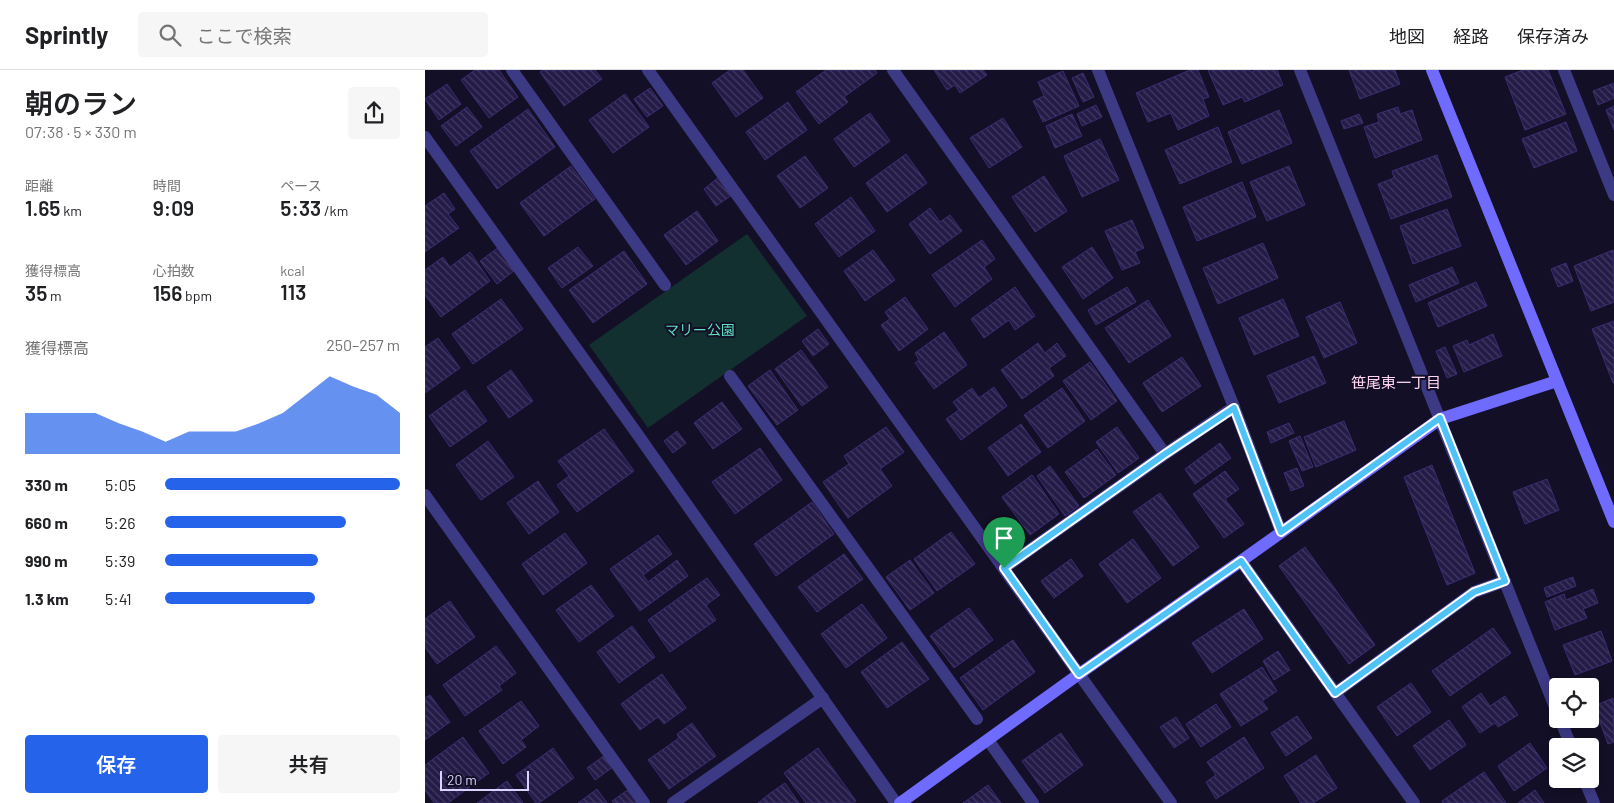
<!DOCTYPE html>
<html lang="ja">
<head>
<meta charset="utf-8">
<style>
  :root { --surface:#fff; --page:#f6f6f6; --text:#202124; --muted:#757577; --line:#e0e0e0; --accent:#2563eb }
  body { margin:0; font-family:Barlow,"Noto Sans JP",sans-serif; background:var(--page); color:var(--text); height:100vh; display:flex; flex-direction:column; font-size:19px; white-space:nowrap }
  * { box-sizing:border-box; margin:0 }
  p { font-size:16px; color:var(--muted) }
  .icon { flex:none; width:28px; height:28px; fill:none; stroke:currentColor; stroke-width:2; stroke-linecap:round; stroke-linejoin:round }
  .map { position:relative; flex:1; overflow:hidden }
  .drawer { display:flex; flex-direction:column; background:var(--surface); width:425px }
  .drawer>* { flex:none }
  .buttons { position:absolute; left:1124px; top:608px; display:grid; gap:10px }
  .buttons a { display:grid; place-items:center; width:50px; height:50px; border-radius:5px; background:var(--surface); box-shadow:0 2px 8px #0003; font-size:25px }
  .scale { position:absolute; left:15px; bottom:12px; width:89px; box-sizing:border-box; padding-left:5px; border:2px solid #d9d4ff; border-top:0; font-size:14px; line-height:18px; white-space:nowrap; color:#d9d4ff; -webkit-text-stroke:4px #130f26; paint-order:stroke }
  .pin { position:absolute; display:grid; place-items:center; width:42px; height:42px; color:#fff; margin:-51px -21px; border-radius:50% 50% 50% 0; rotate:-45deg; box-shadow:0 0 5px #0007 }
  .pin .icon { rotate:45deg }
  .round { display:grid; place-items:center; flex:none; width:52px; height:52px; border-radius:5px; background:var(--page) }
  .summary { display:flex; align-items:center; justify-content:space-between; height:85px; padding:0 25px }
  h1 { font-size:28px; font-weight:600; line-height:38px }
  .stats { display:grid; grid-template-columns:repeat(3,1fr); gap:8px; height:85px; padding:5px 25px }
  .stats div { display:grid; align-content:center }
  .stats b { font-size:21px; font-weight:600 }
  .stats small { font-size:14px; font-weight:400 }
  .stats p { font-size:14px }
  .chart { height:140px; padding:10px 25px }
  .chart p { display:flex; justify-content:space-between }
  .chart svg { width:100%; height:90px; margin-top:5px; fill:var(--accent); opacity:.7 }
  .cta { display:flex; gap:10px; margin-top:auto; padding:10px 25px }
  .cta a { flex:1; height:58px; border-radius:5px; background:var(--accent); color:#fff; font-size:20px; font-weight:600; line-height:58px; text-align:center }
  .cta a+a { background:var(--page); color:var(--text) }
  ul { padding:0 25px; list-style:none; font-size:16px }
  li { display:grid; grid-template-columns:80px 60px 1fr; align-items:center; height:38px }
  li i { height:12px; border-radius:6px; background:var(--accent) }
  header { display:flex; align-items:center; gap:30px; box-sizing:border-box; height:70px; padding:0 25px; background:var(--surface); border-bottom:1px solid var(--line) }
  header strong { font-size:24px }
  nav { display:flex; gap:28px; margin-inline-start:auto; font-size:18px }
  .search { width:350px; height:45px; background:var(--page); display:flex; align-items:center; gap:12px; box-sizing:border-box; padding:0 18px; border-radius:5px; color:var(--muted); font-size:19px }
  main { display:flex; flex:1; min-height:0 }
  .map>svg:first-child { display:block }
  .park { fill:#12302f }
  .building { fill:url(#building-back-hatch); stroke:#3b2d73 }
  .lines { fill:none; stroke-linecap:round; stroke-linejoin:round }
  .lane { stroke:#3d3a85; stroke-width:12 }
  .street { stroke:#3d3a85; stroke-width:12 }
  .secondary { stroke:#6f6bff; stroke-width:12 }
  .route-casing { stroke:#fff; stroke-width:10 }
  .route { stroke:#4fc3f7; stroke-width:6 }
  .labels { text-anchor:middle; dominant-baseline:central; stroke-width:4; stroke-linejoin:round; paint-order:stroke }
  .park-label { font-size:14px; fill:#5fe0c0; stroke:#130f26 }
  .neighbourhood-label { font-size:15px; fill:#ffd6f0; stroke:#130f26 }
</style>
</head>
<body>
<header>
<strong>Sprintly</strong>
<div class="search"><svg class="icon" aria-label="search" viewBox="0 0 24 24"><circle cx="10" cy="10" r="6"/><path d="M15 15l6 6"/></svg>ここで検索</div>
<nav><a>地図</a><a>経路</a><a>保存済み</a></nav>
</header>
<main>
<section class="drawer">
<div class="summary"><div><h1>朝のラン</h1><p>07:38 · 5 × 330 m</p></div><a class="round"><svg class="icon" aria-label="share" viewBox="0 0 24 24"><path d="M12 15V3M7 8l5-5 5 5M5 13v7h14v-7"/></svg></a></div>
<div class="stats">
<div><p>距離</p><b>1.65<small> km</small></b></div>
<div><p>時間</p><b>9:09</b></div>
<div><p>ペース</p><b>5:33<small> /km</small></b></div>
</div>
<div class="stats">
<div><p>獲得標高</p><b>35<small> m</small></b></div>
<div><p>心拍数</p><b>156<small> bpm</small></b></div>
<div><p>kcal</p><b>113</b></div>
</div>
<div class="chart"><p><span>獲得標高</span>250–257 m</p>
<svg viewBox="0 0 160 44" preserveAspectRatio="none"><path d="M0 44V24L10 24L20 24L30 24L40 29L50 33L60 38L70 33L80 33L90 33L100 29L110 24L120 15L130 6L140 11L150 15L160 24V44z"/></svg>
</div>
<ul>
<li><b>330 m</b>5:05<i style="width:100%"></i></li>
<li><b>660 m</b>5:26<i style="width:77%"></i></li>
<li><b>990 m</b>5:39<i style="width:65%"></i></li>
<li><b>1.3 km</b>5:41<i style="width:64%"></i></li>
</ul>
<div class="cta"><a>保存</a><a>共有</a></div>
</section>
<div class="map">
<svg width="1189" height="733" viewBox="0 0 1189 733">
  <defs>
    <pattern id="building-back-hatch" width="6" height="6" patternUnits="userSpaceOnUse" patternTransform="scale(1.25)"><rect width="6" height="6" fill="#241b47"/><path d="M-1 5l2 2M0 0l6 6M5-1l2 2" fill="none" stroke="#433b63"/></pattern>
  </defs>
  <rect width="100%" height="100%" fill="#130f26"/>
  <!-- park -->
  <polygon class="park" points="322,164 382,246 223,358 164,275"/>
  <!-- building -->
  <g class="building">
    <polygon points="50,0 74,0 93,27 64,48 36,10"/>
    <polygon points="118,0 170,0 177,9 139,36 115,2"/>
    <polygon points="305,0 318,0 338,28 311,47 287,13"/>
    <polygon points="401,0 450,0 452,3 419,27 423,32 394,54 371,22"/>
    <polygon points="509,0 558,0 562,5 535,23 530,15 522,20"/>
    <polygon points="765,0 773,0 784,27 778,29 784,46 753,60 746,43 723,52 711,23"/>
    <polygon points="783,0 825,0 826,2 831,0 852,0 858,15 820,32 817,27 798,35"/>
    <polygon points="924,0 970,0 975,14 935,29"/>
    <polygon points="1098,0 1123,0 1141,44 1100,60 1080,7"/>
    <polygon points="638,1 654,36 618,52 608,31 619,26 613,12"/>
    <polygon points="658,3 669,27 658,32 647,8"/>
    <polygon points="1189,13 1189,28 1173,35 1168,21"/>
    <polygon points="22,14 36,34 14,50 0,29"/>
    <polygon points="225,18 238,36 222,47 209,29"/>
    <polygon points="200,24 224,57 188,83 164,50"/>
    <polygon points="363,32 382,60 340,90 321,62"/>
    <polygon points="671,35 677,47 657,56 652,44"/>
    <polygon points="1189,36 1189,60 1181,40"/>
    <polygon points="42,37 57,57 31,76 16,56"/>
    <polygon points="973,37 975,44 987,40 997,70 950,88 939,57 954,52 952,44"/>
    <polygon points="103,39 130,77 72,119 45,81"/>
    <polygon points="854,40 867,73 817,94 803,62"/>
    <polygon points="445,43 465,71 429,97 409,69"/>
    <polygon points="647,44 657,66 630,78 621,56"/>
    <polygon points="934,44 938,53 919,59 916,51"/>
    <polygon points="578,48 597,77 564,98 545,68"/>
    <polygon points="1141,52 1152,81 1109,98 1097,69"/>
    <polygon points="793,57 807,92 755,114 740,80"/>
    <polygon points="675,69 694,110 657,127 639,86"/>
    <polygon points="481,84 502,113 462,142 441,113"/>
    <polygon points="1012,85 1027,127 966,149 953,114 969,108 967,101"/>
    <polygon points="380,86 403,118 375,138 352,106"/>
    <polygon points="146,96 170,129 119,166 95,133"/>
    <polygon points="864,96 880,135 842,151 825,112"/>
    <polygon points="619,106 642,141 610,162 587,127"/>
    <polygon points="294,107 307,125 291,136 279,119"/>
    <polygon points="817,112 831,147 772,171 758,137"/>
    <polygon points="19,123 30,139 23,144 34,158 0,182 0,136"/>
    <polygon points="426,127 450,161 414,187 390,154"/>
    <polygon points="505,138 515,152 525,145 537,161 505,184 484,154"/>
    <polygon points="1022,139 1036,176 988,194 975,156"/>
    <polygon points="272,141 293,171 261,195 239,165"/>
    <polygon points="707,150 719,178 710,182 715,193 697,200 680,161"/>
    <polygon points="557,170 570,189 559,197 567,209 530,237 507,205"/>
    <polygon points="838,173 853,208 793,234 778,198"/>
    <polygon points="74,177 90,200 72,214 55,191"/>
    <polygon points="153,177 168,196 137,218 123,198"/>
    <polygon points="667,177 688,208 658,229 637,197"/>
    <polygon points="448,180 470,210 440,231 419,201"/>
    <polygon points="1188,180 1189,232 1166,241 1149,196"/>
    <polygon points="199,181 222,214 168,253 144,220"/>
    <polygon points="45,182 65,211 16,247 0,225 0,200 18,187 25,197"/>
    <polygon points="1141,193 1148,211 1133,217 1126,199"/>
    <polygon points="1027,197 1034,213 991,232 984,215"/>
    <polygon points="1051,212 1062,236 1013,257 1003,233"/>
    <polygon points="590,217 610,246 590,260 584,250 559,268 546,249"/>
    <polygon points="702,217 711,232 671,255 663,240"/>
    <polygon points="480,227 503,259 474,281 456,255 465,249 460,242"/>
    <polygon points="76,229 98,259 48,294 27,264"/>
    <polygon points="858,229 874,266 829,285 814,248"/>
    <polygon points="723,230 746,266 704,293 680,258"/>
    <polygon points="915,232 932,273 899,288 881,247"/>
    <polygon points="1189,251 1189,312 1188,313 1167,259"/>
    <polygon points="393,259 404,274 388,286 377,271"/>
    <polygon points="519,262 542,295 509,319 490,293 494,290 490,283"/>
    <polygon points="1068,264 1077,286 1039,302 1028,276 1042,270 1044,275"/>
    <polygon points="13,268 35,298 0,323 0,277"/>
    <polygon points="613,273 620,283 632,273 641,286 624,298 629,306 597,329 576,300"/>
    <polygon points="1020,277 1032,304 1022,308 1011,281"/>
    <polygon points="376,280 403,317 377,336 350,299"/>
    <polygon points="889,286 901,313 854,333 842,306"/>
    <polygon points="757,287 776,316 737,342 718,313"/>
    <polygon points="665,292 692,331 666,350 638,311"/>
    <polygon points="86,300 108,331 84,348 62,317"/>
    <polygon points="345,300 373,340 352,355 323,316"/>
    <polygon points="569,317 582,336 536,370 521,349 534,340 528,332 547,318 554,328"/>
    <polygon points="637,318 660,351 623,378 599,345"/>
    <polygon points="40,320 62,351 25,377 4,346"/>
    <polygon points="297,332 317,359 288,379 269,353"/>
    <polygon points="919,351 931,380 891,397 879,367"/>
    <polygon points="864,353 869,363 846,373 842,362"/>
    <polygon points="596,354 616,382 583,406 563,378"/>
    <polygon points="461,357 479,382 455,399 467,416 423,448 398,412 424,394 419,386"/>
    <polygon points="692,357 714,388 693,403 671,372"/>
    <polygon points="179,359 209,401 152,442 132,415 144,406 133,391"/>
    <polygon points="252,361 261,373 248,383 239,371"/>
    <polygon points="875,366 888,397 877,401 864,371"/>
    <polygon points="63,371 89,407 56,430 31,395"/>
    <polygon points="795,373 806,388 770,414 760,399"/>
    <polygon points="335,378 357,410 310,444 287,412"/>
    <polygon points="672,379 691,405 659,428 640,402"/>
    <polygon points="1007,395 1050,503 1022,515 979,407"/>
    <polygon points="625,396 654,436 640,446 612,406"/>
    <polygon points="872,398 879,416 866,421 859,403"/>
    <polygon points="800,401 814,419 800,429 819,454 799,468 768,424"/>
    <polygon points="607,405 634,444 605,465 577,427"/>
    <polygon points="1122,409 1134,440 1100,454 1088,422"/>
    <polygon points="113,411 134,442 104,464 82,433"/>
    <polygon points="735,423 774,477 748,496 708,442"/>
    <polygon points="387,432 409,464 351,506 329,474"/>
    <polygon points="526,462 550,494 512,521 489,489"/>
    <polygon points="140,463 162,493 118,525 97,494"/>
    <polygon points="233,465 247,484 218,505 223,512 252,490 263,506 215,541 185,499"/>
    <polygon points="708,469 736,508 702,533 674,494"/>
    <polygon points="880,477 950,575 924,594 854,496"/>
    <polygon points="419,484 438,509 392,542 373,517"/>
    <polygon points="646,489 658,506 629,528 616,511"/>
    <polygon points="485,490 509,523 485,540 461,507"/>
    <polygon points="1148,507 1151,516 1122,527 1119,518"/>
    <polygon points="282,508 295,525 281,535 291,550 245,582 223,550"/>
    <polygon points="166,515 189,546 154,572 131,540"/>
    <polygon points="1168,519 1173,533 1158,539 1162,548 1130,560 1120,532 1139,524 1141,530"/>
    <polygon points="25,531 50,567 12,594 0,577 0,549"/>
    <polygon points="437,534 462,568 421,598 396,564"/>
    <polygon points="544,538 568,570 529,598 505,566"/>
    <polygon points="819,539 838,569 787,603 767,573"/>
    <polygon points="207,556 230,587 194,613 172,582"/>
    <polygon points="1068,558 1086,583 1025,626 1007,601"/>
    <polygon points="1176,561 1187,591 1150,605 1138,575"/>
    <polygon points="588,570 610,602 558,640 535,608"/>
    <polygon points="477,572 504,609 462,638 436,602"/>
    <polygon points="71,576 91,603 74,616 77,620 40,646 18,615"/>
    <polygon points="853,581 865,600 849,610 838,591"/>
    <polygon points="837,597 852,621 837,631 843,639 816,656 795,624"/>
    <polygon points="237,604 261,638 239,654 233,647 215,660 196,634"/>
    <polygon points="986,613 1006,642 972,666 952,637"/>
    <polygon points="1056,623 1065,636 1080,626 1093,645 1073,657 1070,653 1055,663 1037,637"/>
    <polygon points="5,625 25,652 0,670 0,628"/>
    <polygon points="1188,628 1189,672 1183,674 1169,636"/>
    <polygon points="96,631 114,656 96,670 101,677 78,694 54,661"/>
    <polygon points="791,634 806,657 776,677 761,654"/>
    <polygon points="872,646 887,668 861,686 846,663"/>
    <polygon points="751,647 764,668 749,678 735,657"/>
    <polygon points="1024,650 1041,675 1005,700 988,676"/>
    <polygon points="267,653 291,686 244,719 223,690 254,668 252,664"/>
    <polygon points="636,663 658,695 620,723 597,691"/>
    <polygon points="38,667 64,703 23,733 9,733 0,720 0,695"/>
    <polygon points="819,667 839,698 791,729 781,712 791,705 782,692"/>
    <polygon points="1105,673 1122,698 1089,721 1073,696"/>
    <polygon points="128,678 149,708 114,733 111,733 91,705"/>
    <polygon points="393,678 431,731 428,733 381,733 359,703"/>
    <polygon points="180,685 188,697 170,710 162,698"/>
    <polygon points="891,685 912,718 888,733 876,733 859,706"/>
    <polygon points="1059,702 1081,733 1018,733 1017,731"/>
    <polygon points="82,711 98,733 52,733"/>
    <polygon points="360,713 374,733 333,733 344,724"/>
    <polygon points="563,715 576,733 538,733"/>
    <polygon points="172,719 182,733 153,733"/>
    <polygon points="204,719 213,733 189,733 187,731"/>
    <polygon points="1110,720 1119,733 1094,733 1094,732"/>
  </g>
  <g class="lines">
    <!-- lane -->
    <g class="lane">
      <polyline points="87,0 240,215"/>
      <polyline points="305,306 552,649"/>
      <polyline points="563,670 608,733"/>
    </g>
    <!-- street -->
    <g class="street">
      <polyline points="223,0 746,733"/>
      <polyline points="468,0 740,384 579,498"/>
      <polyline points="673,0 809,337 856,462"/>
      <polyline points="875,0 1132,642"/>
      <polyline points="1139,0 1189,125"/>
      <polyline points="0,67 213,365 471,733"/>
      <polyline points="740,384 809,337"/>
      <polyline points="0,425 219,733"/>
      <polyline points="816,491 989,733"/>
      <polyline points="910,623 1049,522 1080,511"/>
      <polyline points="1135,649 1146,676"/>
      <polyline points="1159,709 1169,733"/>
      <polyline points="248,733 398,628"/>
    </g>
    <!-- secondary -->
    <g class="secondary">
      <polyline points="1007,0 1189,452"/>
      <polyline points="475,733 654,604 816,491 1015,349 1132,311"/>
    </g>
  </g>
  <g class="lines">
    <defs>
      <polygon id="route" points="809,338 856,462 1015,348 1080,511 1049,522 910,623 816,491 654,604 579,498 740,384"/>
    </defs>
    <!-- route casing -->
    <use href="#route" class="route-casing"/>
    <!-- route -->
    <use href="#route" class="route"/>
  </g>
  <g class="labels">
    <!-- park labels -->
    <g class="park-label">
      <text x="275" y="259">マリー公園</text>
    </g>
    <!-- neighbourhood labels -->
    <g class="neighbourhood-label">
      <text x="971" y="312">笹尾東一丁目</text>
    </g>
  </g>
</svg>
<div class="buttons">
<a><svg class="icon" aria-label="locate" viewBox="0 0 24 24"><circle cx="12" cy="12" r="6"/><path d="M12 2v4M12 18v4M2 12h4M18 12h4"/></svg></a>
<a><svg class="icon" aria-label="layers" viewBox="0 0 24 24"><path d="M12 4l9 5-9 5-9-5zM3 14l9 5 9-5"/></svg></a>
</div>
<div class="scale">20 m</div>
<div class="pin" style="left:579px;top:498px;background:#1e9e55"><svg class="icon" aria-label="arrive" viewBox="0 0 24 24"><path d="M6 21V4h12l-3 4 3 4H6"/></svg></div>
</div>
</main>
</body>
</html>
